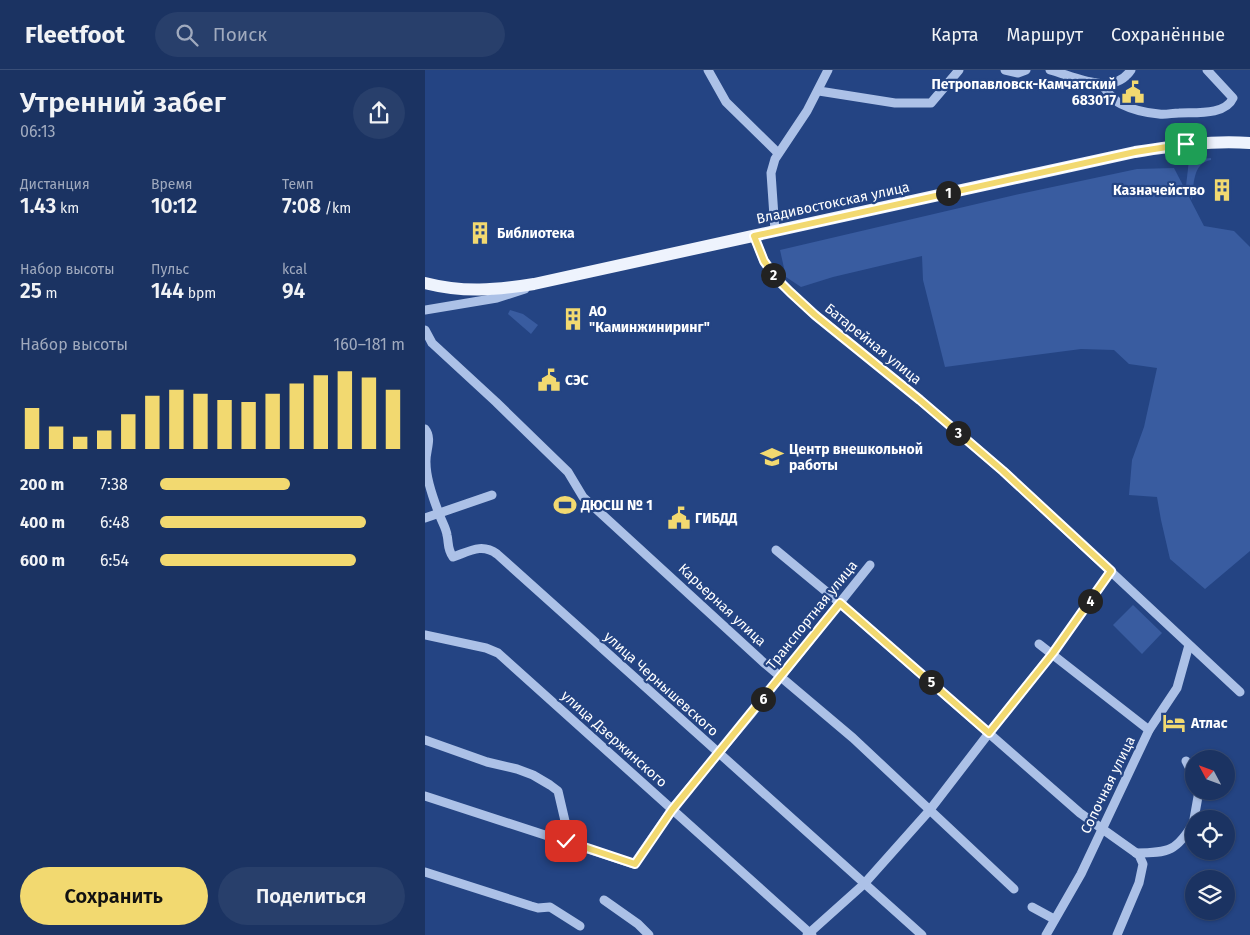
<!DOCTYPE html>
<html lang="ru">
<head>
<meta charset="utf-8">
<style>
  :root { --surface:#1b3362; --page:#283f6b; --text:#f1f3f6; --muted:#a0aabe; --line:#394e77; --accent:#f2d970 }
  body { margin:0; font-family:"Fira Sans",sans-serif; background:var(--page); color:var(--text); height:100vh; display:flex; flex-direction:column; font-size:19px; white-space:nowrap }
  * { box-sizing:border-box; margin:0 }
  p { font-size:16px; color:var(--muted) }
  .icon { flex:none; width:28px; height:28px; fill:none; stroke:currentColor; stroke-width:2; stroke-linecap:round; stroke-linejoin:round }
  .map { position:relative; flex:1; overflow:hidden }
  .details { display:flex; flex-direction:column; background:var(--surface); width:425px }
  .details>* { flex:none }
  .needle { width:32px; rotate:311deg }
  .buttons { position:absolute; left:760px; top:680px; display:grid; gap:10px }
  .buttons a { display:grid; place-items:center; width:50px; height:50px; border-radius:50%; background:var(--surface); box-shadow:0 1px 4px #0004,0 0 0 1px var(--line); font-size:25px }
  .pin { position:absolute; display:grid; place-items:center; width:42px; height:42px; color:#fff; margin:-21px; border-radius:10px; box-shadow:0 2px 8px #0006 }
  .km { position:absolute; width:25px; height:25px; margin:-12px; border-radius:50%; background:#222; color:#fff; font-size:14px; line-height:25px; text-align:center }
  .round { display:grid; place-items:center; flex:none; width:52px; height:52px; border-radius:26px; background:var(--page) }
  .head { display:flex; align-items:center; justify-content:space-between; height:85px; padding:0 20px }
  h1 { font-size:28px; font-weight:600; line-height:38px }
  .stats { display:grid; grid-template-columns:repeat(3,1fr); gap:8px; height:85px; padding:5px 20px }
  .stats div { display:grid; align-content:center }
  .stats b { font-size:21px; font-weight:600 }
  .stats small { font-size:14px; font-weight:400 }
  .stats p { font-size:14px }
  .chart { height:140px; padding:10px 20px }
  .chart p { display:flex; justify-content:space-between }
  .chart svg { width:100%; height:90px; margin-top:5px; stroke:var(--accent); stroke-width:6 }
  .primary-button { display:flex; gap:10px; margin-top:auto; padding:10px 20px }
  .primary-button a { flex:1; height:58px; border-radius:30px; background:var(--accent); color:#111; font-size:20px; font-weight:600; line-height:58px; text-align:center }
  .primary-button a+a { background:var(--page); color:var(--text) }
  ul { padding:0 20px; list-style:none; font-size:16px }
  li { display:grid; grid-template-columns:80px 60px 1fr; align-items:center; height:38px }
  li i { height:12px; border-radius:6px; background:var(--accent) }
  header { display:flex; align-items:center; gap:30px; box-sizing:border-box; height:70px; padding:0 25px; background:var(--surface); border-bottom:1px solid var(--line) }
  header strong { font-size:24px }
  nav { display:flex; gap:28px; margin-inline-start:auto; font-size:18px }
  .search { width:350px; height:45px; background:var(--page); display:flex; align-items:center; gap:12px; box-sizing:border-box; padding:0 18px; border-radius:28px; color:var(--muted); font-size:19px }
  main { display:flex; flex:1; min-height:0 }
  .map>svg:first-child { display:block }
  .green { fill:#395ca0 }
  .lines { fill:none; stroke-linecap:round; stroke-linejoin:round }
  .minor { stroke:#acc1e7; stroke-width:9 }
  .major { stroke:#eef3fd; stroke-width:12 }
  .route-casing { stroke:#fff; stroke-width:10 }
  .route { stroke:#f2d970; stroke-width:6 }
  .labels { text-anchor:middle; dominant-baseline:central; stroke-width:4.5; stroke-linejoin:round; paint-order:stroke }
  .poi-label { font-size:14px; font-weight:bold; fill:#fff; stroke:#244483; text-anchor:start }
  .street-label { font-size:14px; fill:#fff; stroke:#244483 }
</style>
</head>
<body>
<header>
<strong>Fleetfoot</strong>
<div class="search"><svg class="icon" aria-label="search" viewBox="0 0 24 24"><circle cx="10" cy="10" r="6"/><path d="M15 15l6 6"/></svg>Поиск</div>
<nav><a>Карта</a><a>Маршрут</a><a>Сохранённые</a></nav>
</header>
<main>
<section class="details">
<div class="head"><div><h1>Утренний забег</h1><p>06:13</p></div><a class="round"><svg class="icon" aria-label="share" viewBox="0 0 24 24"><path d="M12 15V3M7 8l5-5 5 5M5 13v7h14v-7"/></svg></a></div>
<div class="stats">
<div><p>Дистанция</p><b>1.43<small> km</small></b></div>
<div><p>Время</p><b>10:12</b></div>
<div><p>Темп</p><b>7:08<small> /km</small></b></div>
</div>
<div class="stats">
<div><p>Набор высоты</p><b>25<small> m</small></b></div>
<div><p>Пульс</p><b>144<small> bpm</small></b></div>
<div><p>kcal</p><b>94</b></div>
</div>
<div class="chart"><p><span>Набор высоты</span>160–181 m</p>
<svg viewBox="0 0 160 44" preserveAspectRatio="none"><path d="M5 44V24M15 44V33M25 44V38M35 44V35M45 44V27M55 44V18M65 44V15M75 44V17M85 44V20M95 44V21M105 44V17M115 44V12M125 44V8M135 44V6M145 44V9M155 44V15"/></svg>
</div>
<ul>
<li><b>200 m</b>7:38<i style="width:53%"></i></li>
<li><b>400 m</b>6:48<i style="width:84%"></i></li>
<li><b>600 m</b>6:54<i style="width:80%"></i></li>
</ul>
<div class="primary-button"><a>Сохранить</a><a>Поделиться</a></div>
</section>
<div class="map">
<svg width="825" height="865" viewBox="0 0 825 865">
  <rect width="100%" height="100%" fill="#244483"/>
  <!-- green -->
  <g class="green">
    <path d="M786 88V90C767 93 769 116 767 130L761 116 764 90Z"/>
    <polygon points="749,98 779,156 809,161 825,177 825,481 780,519 745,489 736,450 732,427 704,425 707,390 719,357 732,298 704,294 689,280 656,279 520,297 498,210 497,186 408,207 376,217 361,207 355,180 590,125 712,99"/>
    <polygon points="85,240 98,244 113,255 106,264 83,244"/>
    <polygon points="708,535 737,563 717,584 688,555"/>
  </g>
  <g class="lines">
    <!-- minor -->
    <g class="minor">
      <polyline points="283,0 301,32 353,83"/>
      <polyline points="580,0 593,3 601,0"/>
      <path d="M625 0C651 7 688 27 706 0"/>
      <path d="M677 15C683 22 688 30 696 34 708 40 722 43 734 44 741 45 747 43 754 43 769 42 800 46 808 28L782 0"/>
      <polyline points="394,21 470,33 506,33 534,0"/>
      <polyline points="350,161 346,103 350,89 382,41 403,0"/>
      <polyline points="329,166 339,191 351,209 365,222 390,245 495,330 578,401 815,622"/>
      <polyline points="0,240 72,228 100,219"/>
      <polyline points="0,260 7,273 71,332 143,402 158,427 338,592 428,668 589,819"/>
      <path d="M0 359C8 369 0 381 1 393 1 410 9 431 15 446 17 452 21 458 22 465 24 473 22 479 28 487 45 481 57 473 72 484L497 865"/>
      <polyline points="0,448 67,425"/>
      <polyline points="351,480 415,533 655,743 714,785 718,794 714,813 692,865"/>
      <polyline points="0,565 61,578 73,583 387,865"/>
      <polyline points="614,574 724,660"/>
      <polyline points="0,670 62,692 92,699 108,705 125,715 133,721 140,751 141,771"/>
      <polyline points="761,691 769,707"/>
      <polyline points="0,726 209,794 247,739 326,644 445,495"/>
      <polyline points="769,749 774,721"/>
      <path d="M711 783C744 783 752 781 769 752"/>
      <polyline points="0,802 106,836 113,838 125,837 155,856"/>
      <polyline points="179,830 213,854 224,865"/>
      <polyline points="607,837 629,849"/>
      <polyline points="382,865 439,814 504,741 564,663 628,583 686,501"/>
      <polyline points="621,865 656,804 724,660 752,618 764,575"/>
    </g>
    <!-- major -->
    <path class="major" d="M0 213C39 223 70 220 109 214L710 82C748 76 786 70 825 73"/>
  </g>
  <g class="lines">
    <defs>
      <polyline id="route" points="141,771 210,794 247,740 415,533 564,663 628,583 686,501 578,401 495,330 390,245 365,222 351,208 339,191 329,166 710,82 761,74"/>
    </defs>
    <!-- route casing -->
    <use href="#route" class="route-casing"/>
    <!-- route -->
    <use href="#route" class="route"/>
  </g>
  <!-- icons -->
  <defs>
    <symbol id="civic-bare" viewBox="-9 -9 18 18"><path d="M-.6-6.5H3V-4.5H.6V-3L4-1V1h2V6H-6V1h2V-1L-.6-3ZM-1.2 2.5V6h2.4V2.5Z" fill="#f2d970" stroke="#244483" stroke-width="2.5" paint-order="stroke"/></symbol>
    <symbol id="building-bare" viewBox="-9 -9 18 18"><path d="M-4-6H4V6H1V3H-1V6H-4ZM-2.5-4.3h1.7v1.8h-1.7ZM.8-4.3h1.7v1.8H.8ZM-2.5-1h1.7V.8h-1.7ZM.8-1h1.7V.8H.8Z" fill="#f2d970" stroke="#244483" stroke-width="2.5" paint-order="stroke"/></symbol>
    <symbol id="school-bare" viewBox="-9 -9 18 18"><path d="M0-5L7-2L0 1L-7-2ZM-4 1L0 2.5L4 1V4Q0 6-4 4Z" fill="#f2d970" stroke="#244483" stroke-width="2.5" paint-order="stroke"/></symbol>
    <symbol id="stadium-bare" viewBox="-9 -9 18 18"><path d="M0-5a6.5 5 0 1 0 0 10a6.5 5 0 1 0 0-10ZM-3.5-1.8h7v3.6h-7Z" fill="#f2d970" stroke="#244483" stroke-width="2.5" paint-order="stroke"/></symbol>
    <symbol id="hotel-bare" viewBox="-9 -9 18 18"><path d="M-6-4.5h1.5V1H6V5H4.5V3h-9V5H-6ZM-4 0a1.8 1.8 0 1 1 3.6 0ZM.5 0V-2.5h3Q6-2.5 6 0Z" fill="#f2d970" stroke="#244483" stroke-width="2.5" paint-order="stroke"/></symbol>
  </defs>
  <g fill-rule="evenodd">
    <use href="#civic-bare" x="692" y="6" width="32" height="32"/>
    <use href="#building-bare" x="781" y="104" width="32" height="32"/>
    <use href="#building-bare" x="39" y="147" width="32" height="32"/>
    <use href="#building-bare" x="132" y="233" width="32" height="32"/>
    <use href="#civic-bare" x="108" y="294" width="32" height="32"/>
    <use href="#school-bare" x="331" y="371" width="32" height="32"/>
    <use href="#stadium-bare" x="124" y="419" width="32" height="32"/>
    <use href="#civic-bare" x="238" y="432" width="32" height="32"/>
    <use href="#hotel-bare" x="733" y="637" width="32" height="32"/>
  </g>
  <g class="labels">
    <!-- poi labels -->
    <g class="poi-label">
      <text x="691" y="14" text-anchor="end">Петропавловск-Камчатский<tspan x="691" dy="16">683017</tspan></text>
      <text x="780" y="120" text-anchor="end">Казначейство</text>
      <text x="72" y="163">Библиотека</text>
      <text x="164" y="241">АО<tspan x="164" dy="16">"Каминжиниринг"</tspan></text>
      <text x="140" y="310">СЭС</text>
      <text x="364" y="379">Центр внешкольной<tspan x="364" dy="16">работы</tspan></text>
      <text x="156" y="435">ДЮСШ № 1</text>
      <text x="270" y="448">ГИБДД</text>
      <text x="766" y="653">Атлас</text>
    </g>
    <!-- street labels -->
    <g class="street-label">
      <text transform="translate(408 133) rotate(-12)">Владивостокская улица</text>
      <text transform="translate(448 274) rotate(39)">Батарейная улица</text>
      <text transform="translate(297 535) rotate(43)">Карьерная улица</text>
      <text transform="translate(387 545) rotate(-51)">Транспортная улица</text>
      <text transform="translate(236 614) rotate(42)">улица Чернышевского</text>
      <text transform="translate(189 669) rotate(42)">улица Дзержинского</text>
      <text transform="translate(683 715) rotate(-64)">Сопочная улица</text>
    </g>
  </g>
</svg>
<div class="buttons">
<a><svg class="needle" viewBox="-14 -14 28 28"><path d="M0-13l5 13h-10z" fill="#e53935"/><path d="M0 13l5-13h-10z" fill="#a0aabe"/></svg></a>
<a><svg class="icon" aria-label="locate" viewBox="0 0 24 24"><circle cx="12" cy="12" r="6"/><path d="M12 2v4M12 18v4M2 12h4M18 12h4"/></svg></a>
<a><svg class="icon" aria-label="layers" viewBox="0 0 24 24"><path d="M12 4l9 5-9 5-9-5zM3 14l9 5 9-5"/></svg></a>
</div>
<div class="pin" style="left:761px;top:74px;background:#1e9e55"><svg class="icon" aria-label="arrive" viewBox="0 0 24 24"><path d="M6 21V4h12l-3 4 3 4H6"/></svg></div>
<div class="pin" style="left:141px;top:771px;background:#d93025"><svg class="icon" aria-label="check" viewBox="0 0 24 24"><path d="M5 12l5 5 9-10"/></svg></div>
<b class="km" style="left:523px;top:123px">1</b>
<b class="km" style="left:348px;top:205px">2</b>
<b class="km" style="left:533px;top:363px">3</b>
<b class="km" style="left:665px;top:531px">4</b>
<b class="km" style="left:506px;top:612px">5</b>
<b class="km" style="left:338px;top:629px">6</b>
</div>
</main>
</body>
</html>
